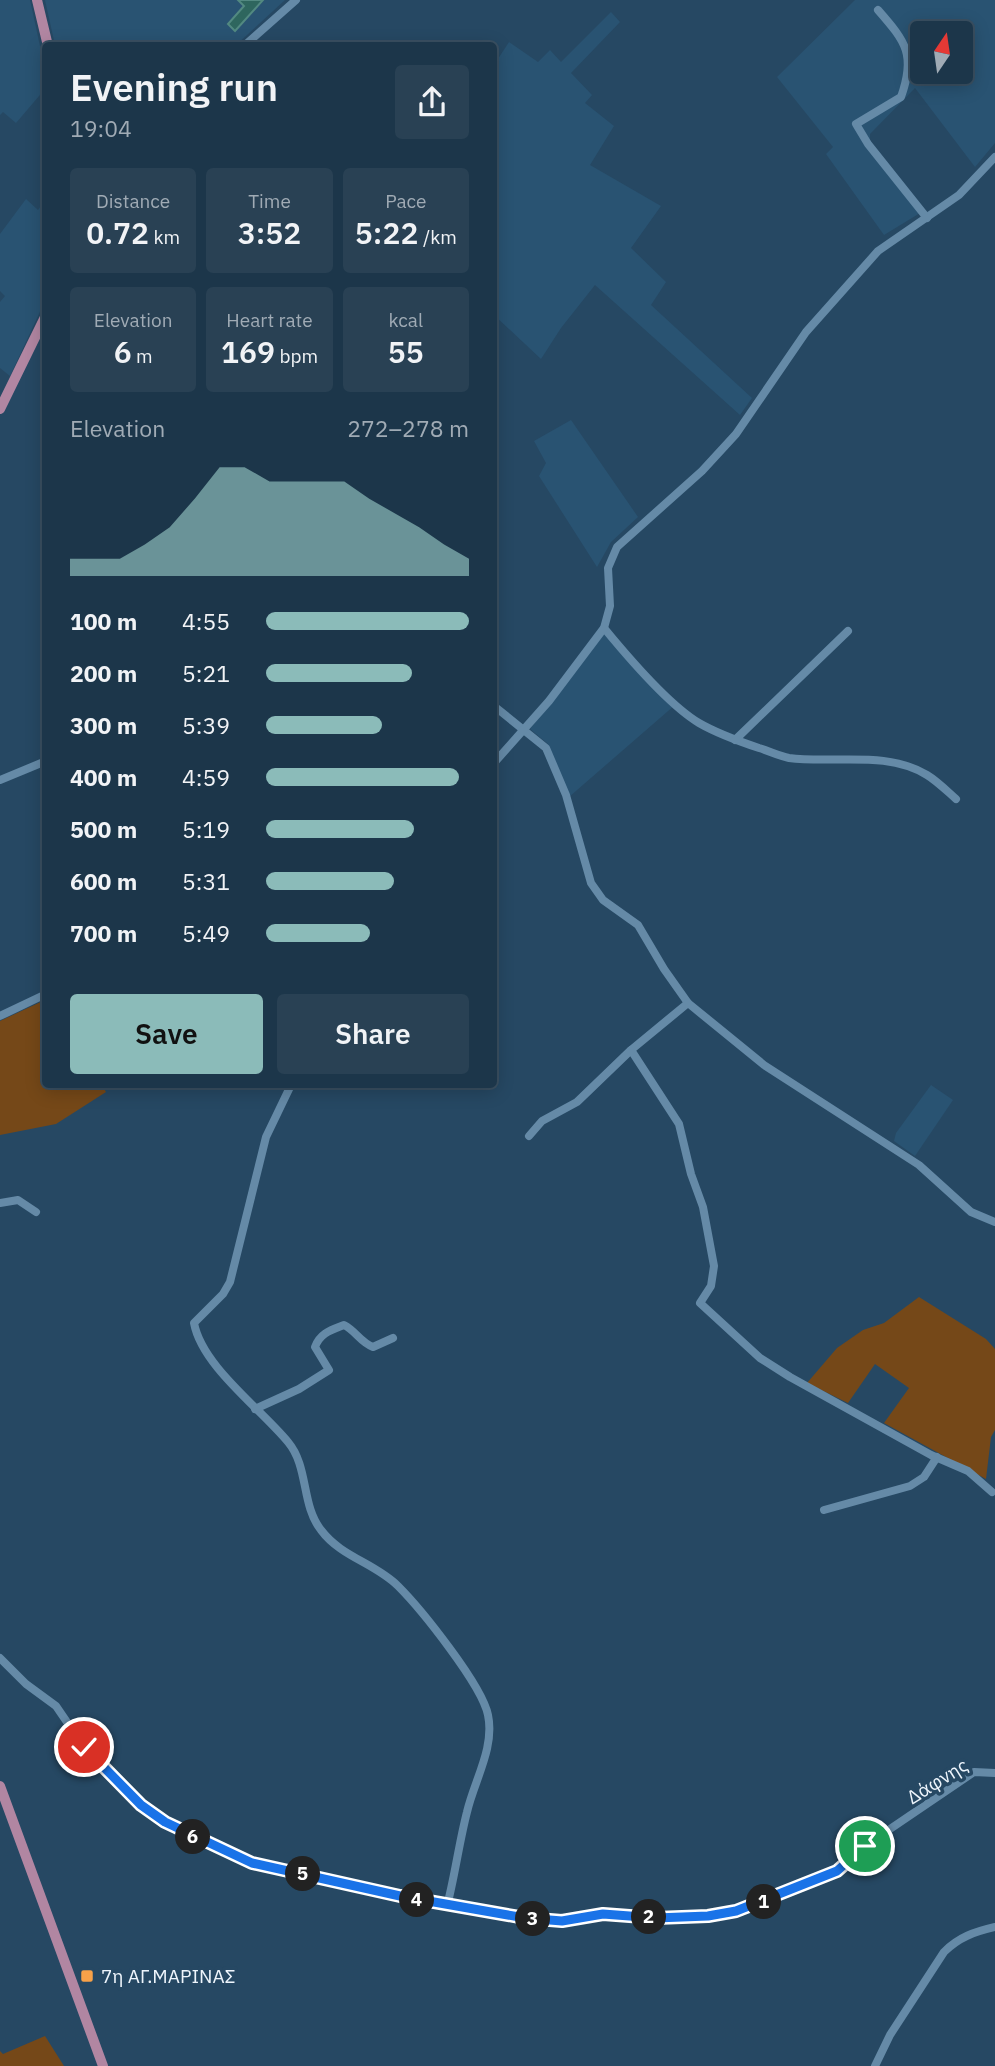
<!DOCTYPE html>
<html lang="en">
<head>
<meta charset="utf-8">
<style>
  :root { --surface:#1c364a; --page:#294154; --text:#f1f3f6; --muted:#a0abb5; --line:#3a5062; --accent:#8bbbb9 }
  body { margin:0; font-family:"IBM Plex Sans",sans-serif; background:var(--page); color:var(--text); height:100vh; display:flex; flex-direction:column; font-size:26px; white-space:nowrap }
  * { box-sizing:border-box; margin:0 }
  p { font-size:23px; color:var(--muted) }
  .icon { flex:none; width:38px; height:38px; fill:none; stroke:currentColor; stroke-width:2; stroke-linecap:round; stroke-linejoin:round }
  .map { position:relative; flex:1; overflow:hidden }
  .sheet { position:absolute; left:42px; top:42px; width:455px; height:1046px; display:flex; flex-direction:column; background:var(--surface); border-radius:7px; box-shadow:0 4px 18px #0003,0 0 0 2px var(--line) }
  .sheet>* { flex:none }
  .needle { width:46px; rotate:13deg }
  .tools { position:absolute; left:910px; top:21px; display:grid; gap:14px }
  .tools a { display:grid; place-items:center; width:63px; height:63px; border-radius:7px; background:var(--surface); box-shadow:0 4px 18px #0003,0 0 0 2px var(--line); font-size:35px }
  .pin { position:absolute; display:grid; place-items:center; width:60px; height:60px; color:#fff; margin:-30px; border:4px solid #fff; border-radius:50%; box-shadow:0 2px 7px #0007 }
  .km { position:absolute; width:35px; height:35px; margin:-18px; border-radius:50%; background:#222; color:#fff; font-size:19px; line-height:35px; text-align:center }
  .round { display:grid; place-items:center; flex:none; width:74px; height:74px; border-radius:7px; background:var(--page) }
  .summary { display:flex; align-items:center; justify-content:space-between; height:119px; padding:0 28px }
  h1 { font-size:38px; font-weight:600; line-height:52px }
  .stats { display:grid; grid-template-columns:repeat(3,1fr); gap:10px; height:119px; padding:7px 28px }
  .stats div { display:grid; align-content:center; border-radius:7px; background:var(--page); text-align:center }
  .stats b { font-size:30px; font-weight:600 }
  .stats small { font-size:19px; font-weight:400 }
  .stats p { font-size:19px }
  .chart { height:196px; padding:14px 28px }
  .chart p { display:flex; justify-content:space-between }
  .chart svg { width:100%; height:126px; margin-top:7px; fill:var(--accent); opacity:.7 }
  .action { display:flex; gap:14px; margin-top:auto; padding:14px 28px }
  .action a { flex:1; height:80px; border-radius:7px; background:var(--accent); color:#111; font-size:28px; font-weight:600; line-height:80px; text-align:center }
  .action a+a { background:var(--page); color:var(--text) }
  ul { padding:0 28px; list-style:none; font-size:23px }
  li { display:grid; grid-template-columns:112px 84px 1fr; align-items:center; height:52px }
  li i { height:18px; border-radius:9px; background:var(--accent) }
  .map>svg:first-child { display:block }
  .built { fill:#295372; fill-rule:evenodd }
  .green { fill:#754818 }
  .building { fill:#2e665e; stroke:#528981; stroke-width:2 }
  .lines { fill:none; stroke-linecap:round; stroke-linejoin:round }
  .minor { stroke:#658aa7; stroke-width:8 }
  .major { stroke:#b186a2; stroke-width:10 }
  .route-casing { stroke:#fff; stroke-width:14 }
  .route { stroke:#1a73e8; stroke-width:9 }
  .poi-dot { fill:#f7a149; stroke:#264863; stroke-width:2.5 }
  .labels { text-anchor:middle; dominant-baseline:central; stroke-width:7; stroke-linejoin:round; paint-order:stroke }
  .street-label { font-size:19px; fill:#eef5fc; stroke:#264863 }
  .poi-label { font-size:19px; fill:#eef5fc; stroke:#264863; text-anchor:start }
</style>
</head>
<body>
<div class="map">
<svg width="995" height="2066" viewBox="0 0 995 2066">
  <rect width="100%" height="100%" fill="#264863"/>
  <!-- built -->
  <g class="built">
    <polygon points="0,0 30,0 45,69 45,89 16,123 3,112 0,115"/>
    <polygon points="45,0 285,0 235,46 55,45"/>
    <path d="M855 0H995V143L975 167 915 88 870 134V141L925 210 884 235 826 154 833 147 777 77ZM922 33H961V72H922Z"/>
    <polygon points="611,12 620,22 571,73 592,95 585,103 614,126 590,165 661,206 631,248 666,282 651,305 752,398 740,415 595,285 561,328 541,359 494,315 494,65 509,42 538,62 550,50 561,62"/>
    <polygon points="26,199 38,210 45,200 45,301 10,376 0,368 0,302 5,296 0,291 0,234"/>
    <polygon points="571,420 638,517 611,542 597,567 539,476 546,463 534,441"/>
    <polygon points="603,633 675,705 569,797 548,744 530,729"/>
    <polygon points="931,1085 953,1100 915,1156 894,1141 896,1133"/>
  </g>
  <!-- green -->
  <g class="green">
    <polygon points="45,1000 46,1085 102,1085 106,1092 56,1124 0,1135 0,1021"/>
    <polygon points="919,1297 986,1339 995,1349 995,1430 991,1437 986,1479 884,1423 909,1388 875,1364 848,1403 807,1383 837,1348 863,1330 884,1323"/>
    <polygon points="45,2036 64,2066 0,2066 0,2051 3,2054"/>
  </g>
  <!-- building -->
  <polygon class="building" points="238,0 263,0 235,31 228,24 244,6"/>
  <g class="lines">
    <!-- minor -->
    <g class="minor">
      <path d="M878 10C906 42 916 55 901 97L856 124 868 144 927 218"/>
      <polyline points="244,46 296,0"/>
      <path d="M604 628C627 656 669 705 699 723 718 734 738 741 759 748 769 751 779 756 789 758 834 764 886 750 927 775 937 781 947 791 956 799"/>
      <polyline points="494,706 546,748 566,795 591,883 603,900 638,925 664,969 688,1003 764,1065 919,1165 971,1212 995,1222"/>
      <polyline points="735,740 848,631"/>
      <polyline points="494,763 549,701 604,628 610,606 608,568 617,547 702,471 736,434 806,332 878,251 959,195 995,157"/>
      <polyline points="0,780 46,761"/>
      <polyline points="0,1016 46,994"/>
      <polyline points="631,1050 679,1124 691,1174 703,1207 714,1266 711,1286 700,1303 760,1358 790,1377 931,1455 968,1471 992,1492"/>
      <path d="M291 1085 266 1137 230 1282 223 1294 194 1323C202 1366 260 1408 288 1442 309 1467 301 1505 321 1530 341 1557 375 1563 398 1586 421 1609 482 1685 488 1715 495 1748 474 1781 467 1812 459 1843 455 1875 447 1906"/>
      <polyline points="529,1136 542,1121 577,1102 631,1050 688,1003"/>
      <polyline points="0,1203 18,1200 36,1212"/>
      <path d="M255 1409 299 1389 329 1370 315 1347C320 1333 331 1330 344 1325 356 1331 360 1342 373 1347L393 1338"/>
      <polyline points="824,1510 910,1486 924,1477 937,1457"/>
      <polyline points="0,1658 26,1684 56,1706 84,1747 139,1802 165,1822 197,1839 252,1863 400,1896 525,1918 562,1921 603,1914 656,1918 708,1916 736,1911 837,1871 865,1846 974,1772 995,1773"/>
      <path d="M875 2066 890 2035 944 1952C959 1937 974 1932 995 1927"/>
    </g>
    <!-- major -->
    <g class="major">
      <polyline points="37,0 48,46"/>
      <polyline points="0,409 46,315"/>
      <polyline points="0,1786 103,2066"/>
    </g>
  </g>
  <g class="lines">
    <defs>
      <polyline id="route" points="84,1747 141,1805 165,1822 252,1863 400,1896 525,1918 562,1921 603,1914 656,1918 708,1916 736,1911 837,1871 865,1846"/>
    </defs>
    <!-- route casing -->
    <use href="#route" class="route-casing"/>
    <!-- route -->
    <use href="#route" class="route"/>
  </g>
  <!-- markers -->
  <rect class="poi-dot" x="80" y="1969" width="14" height="14" rx="3.5"/>
  <g class="labels">
    <!-- street labels -->
    <g class="street-label">
      <text transform="translate(937 1781) rotate(-32)">Δάφνης</text>
    </g>
    <!-- poi labels -->
    <g class="poi-label">
      <text x="101" y="1976">7η ΑΓ.ΜΑΡΙΝΑΣ</text>
    </g>
  </g>
</svg>
<div class="tools">
<a><svg class="needle" viewBox="-14 -14 28 28"><path d="M0-13l5 13h-10z" fill="#e53935"/><path d="M0 13l5-13h-10z" fill="#a0abb5"/></svg></a>
</div>
<div class="pin" style="left:865px;top:1846px;background:#1e9e55"><svg class="icon" aria-label="arrive" viewBox="0 0 24 24"><path d="M6 21V4h12l-3 4 3 4H6"/></svg></div>
<div class="pin" style="left:84px;top:1747px;background:#d93025"><svg class="icon" aria-label="check" viewBox="0 0 24 24"><path d="M5 12l5 5 9-10"/></svg></div>
<b class="km" style="left:764px;top:1902px">1</b>
<b class="km" style="left:649px;top:1917px">2</b>
<b class="km" style="left:533px;top:1919px">3</b>
<b class="km" style="left:417px;top:1900px">4</b>
<b class="km" style="left:303px;top:1874px">5</b>
<b class="km" style="left:193px;top:1837px">6</b>
<section class="sheet">
<div class="summary"><div><h1>Evening run</h1><p>19:04</p></div><a class="round"><svg class="icon" aria-label="share" viewBox="0 0 24 24"><path d="M12 15V3M7 8l5-5 5 5M5 13v7h14v-7"/></svg></a></div>
<div class="stats">
<div><p>Distance</p><b>0.72<small> km</small></b></div>
<div><p>Time</p><b>3:52</b></div>
<div><p>Pace</p><b>5:22<small> /km</small></b></div>
</div>
<div class="stats">
<div><p>Elevation</p><b>6<small> m</small></b></div>
<div><p>Heart rate</p><b>169<small> bpm</small></b></div>
<div><p>kcal</p><b>55</b></div>
</div>
<div class="chart"><p><span>Elevation</span>272–278 m</p>
<svg viewBox="0 0 160 44" preserveAspectRatio="none"><path d="M0 44V38L10 38L20 38L30 33L40 27L50 17L60 6L70 6L80 11L90 11L100 11L110 11L120 17L130 22L140 27L150 33L160 38V44z"/></svg>
</div>
<ul>
<li><b>100 m</b>4:55<i style="width:100%"></i></li>
<li><b>200 m</b>5:21<i style="width:72%"></i></li>
<li><b>300 m</b>5:39<i style="width:57%"></i></li>
<li><b>400 m</b>4:59<i style="width:95%"></i></li>
<li><b>500 m</b>5:19<i style="width:73%"></i></li>
<li><b>600 m</b>5:31<i style="width:63%"></i></li>
<li><b>700 m</b>5:49<i style="width:51%"></i></li>
</ul>
<div class="action"><a>Save</a><a>Share</a></div>
</section>
</div>
</body>
</html>
